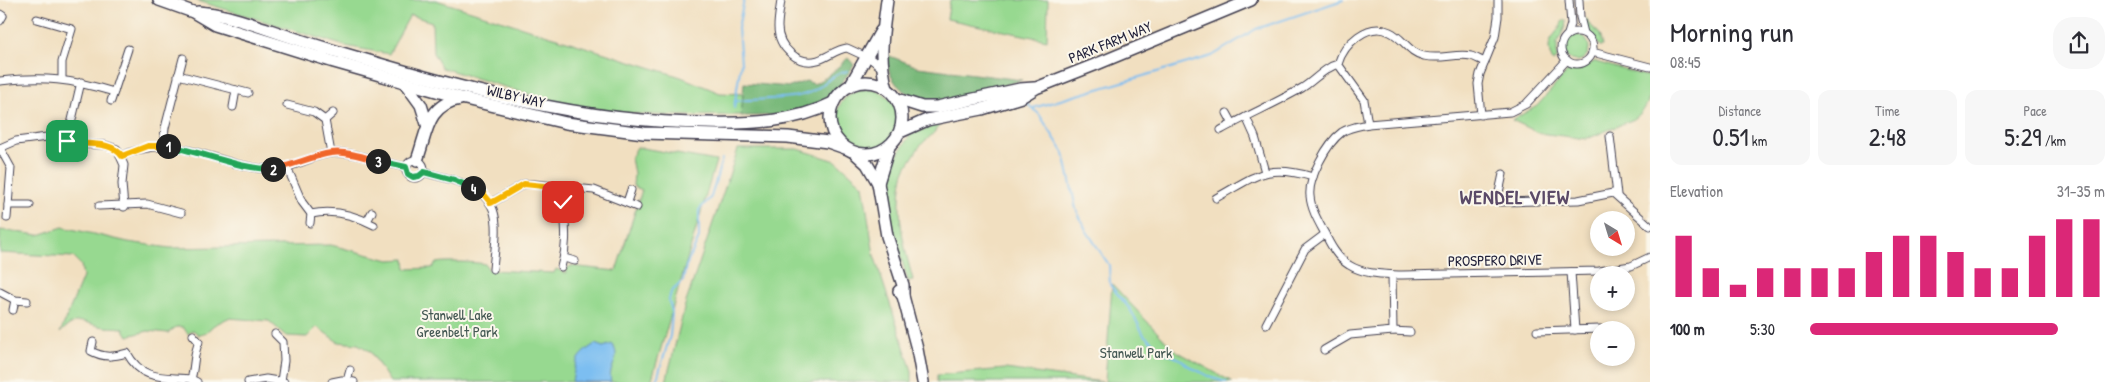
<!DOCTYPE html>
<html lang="en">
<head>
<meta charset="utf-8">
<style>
  :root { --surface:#fff; --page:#f7f7f7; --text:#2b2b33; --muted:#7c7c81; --accent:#db2777 }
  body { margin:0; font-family:"Patrick Hand",sans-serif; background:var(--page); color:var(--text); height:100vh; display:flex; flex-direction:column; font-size:19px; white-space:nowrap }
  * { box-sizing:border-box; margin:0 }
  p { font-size:16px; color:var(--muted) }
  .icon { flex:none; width:28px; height:28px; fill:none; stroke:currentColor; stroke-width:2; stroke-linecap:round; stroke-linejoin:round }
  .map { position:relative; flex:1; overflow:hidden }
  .side { display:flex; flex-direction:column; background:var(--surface); width:475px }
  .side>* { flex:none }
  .needle { width:32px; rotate:142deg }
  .fabs { position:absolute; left:1590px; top:211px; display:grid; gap:10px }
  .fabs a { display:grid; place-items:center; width:45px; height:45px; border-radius:50%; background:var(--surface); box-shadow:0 2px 8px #0003; font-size:25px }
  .pin { position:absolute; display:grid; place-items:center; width:42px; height:42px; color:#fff; margin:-21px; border-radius:10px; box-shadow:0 2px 8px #0006 }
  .km { position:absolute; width:25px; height:25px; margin:-12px; border-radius:50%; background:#222; color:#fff; font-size:14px; line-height:25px; text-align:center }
  .round { display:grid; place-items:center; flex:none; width:52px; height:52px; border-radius:20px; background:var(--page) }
  .overview { display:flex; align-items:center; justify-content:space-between; height:85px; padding:0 20px }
  h1 { font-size:28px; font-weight:600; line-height:38px }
  .metrics { display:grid; grid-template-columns:repeat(3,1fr); gap:8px; height:85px; padding:5px 20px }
  .metrics div { display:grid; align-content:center; border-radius:12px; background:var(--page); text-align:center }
  .metrics b { font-size:25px; font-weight:600 }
  .metrics small { font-size:14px; font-weight:400 }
  .metrics p { font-size:14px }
  .chart { height:140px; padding:10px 20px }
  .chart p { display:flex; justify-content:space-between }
  .chart svg { width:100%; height:90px; margin-top:5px; stroke:var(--accent); stroke-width:6 }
  ul { padding:0 20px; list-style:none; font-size:16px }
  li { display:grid; grid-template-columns:80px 60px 1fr; align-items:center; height:38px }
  li i { height:12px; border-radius:6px; background:var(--accent) }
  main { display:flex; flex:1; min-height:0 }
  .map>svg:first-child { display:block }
  .green { fill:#97d990; stroke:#5c7e66 }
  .forest { fill:#79b97a; stroke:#4e6e5a }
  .water { fill:#7cbef1; stroke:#4f7096 }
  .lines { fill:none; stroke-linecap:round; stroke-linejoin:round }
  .stream { stroke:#7cbef1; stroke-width:2 }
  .minor-casing { stroke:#413e4f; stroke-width:9 }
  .primary-casing { stroke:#413e4f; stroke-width:14 }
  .trunk-casing { stroke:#413e4f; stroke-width:14 }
  .minor { stroke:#fff; stroke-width:7 }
  .primary { stroke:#fff; stroke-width:11 }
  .trunk { stroke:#fff; stroke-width:11 }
  .split-1-casing { stroke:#fff; stroke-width:10 }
  .split-2-casing { stroke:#fff; stroke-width:10 }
  .split-3-casing { stroke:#fff; stroke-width:10 }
  .split-4-casing { stroke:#fff; stroke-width:10 }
  .split-5-casing { stroke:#fff; stroke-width:10 }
  .split-1 { stroke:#f5b400; stroke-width:6 }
  .split-2 { stroke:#22a559; stroke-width:6 }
  .split-3 { stroke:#f0652b; stroke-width:6 }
  .split-4 { stroke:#22a559; stroke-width:6 }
  .split-5 { stroke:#f5b400; stroke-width:6 }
  .labels { text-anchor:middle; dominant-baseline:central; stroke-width:4; stroke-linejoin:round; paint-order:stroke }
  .street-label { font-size:15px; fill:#22223b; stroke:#fbf7ec }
  .park-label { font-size:15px; fill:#455954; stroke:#fbf7ec }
  .district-label { font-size:20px; font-weight:bold; letter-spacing:1px; fill:#5b4a68; stroke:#fbf7ec }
</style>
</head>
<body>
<main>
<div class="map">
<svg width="1650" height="382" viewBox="0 0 1650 382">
  <rect width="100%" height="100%" fill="#fbf7ec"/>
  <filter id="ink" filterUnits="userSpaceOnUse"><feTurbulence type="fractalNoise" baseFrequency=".02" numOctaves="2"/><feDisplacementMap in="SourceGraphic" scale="10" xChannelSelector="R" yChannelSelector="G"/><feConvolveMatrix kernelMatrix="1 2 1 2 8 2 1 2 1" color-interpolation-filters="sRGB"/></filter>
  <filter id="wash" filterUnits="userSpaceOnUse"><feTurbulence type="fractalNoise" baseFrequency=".0096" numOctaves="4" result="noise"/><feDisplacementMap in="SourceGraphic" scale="20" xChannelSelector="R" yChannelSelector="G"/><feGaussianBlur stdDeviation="1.12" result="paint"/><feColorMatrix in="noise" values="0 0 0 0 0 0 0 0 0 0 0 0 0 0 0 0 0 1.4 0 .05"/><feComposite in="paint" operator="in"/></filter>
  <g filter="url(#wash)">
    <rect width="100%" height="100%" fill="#f1dfc0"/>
    <!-- green -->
    <g class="green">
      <path d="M195 0H436L681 77 720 93 743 94 742 115C691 116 640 117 589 108 540 100 491 82 442 68L433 53 432 22 410 15 389 54 345 46Z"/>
      <polygon points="950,0 1048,0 1047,40 947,19"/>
      <path d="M1584 19H1587L1588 23 1600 34 1603 46H1600C1593 38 1586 29 1584 19Z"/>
      <path d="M1563 20H1566L1565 27 1557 43V59L1553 62C1542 39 1557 37 1563 20Z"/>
      <circle cx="1576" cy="48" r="13"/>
      <path d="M1596 61V62L1650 77C1650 97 1650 107 1634 119L1587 139 1539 133 1512 120 1537 106 1568 71 1567 69 1581 68Z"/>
      <circle cx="867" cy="120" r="31"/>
      <path d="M940 123C935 136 922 140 916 152 911 160 905 168 903 176 895 211 904 247 913 280L908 281 893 231 886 182 888 170 894 160 910 135Z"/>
      <path d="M637 147 716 161 651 382H390L370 351 358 344 338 342 317 327 307 337 286 336 269 321 228 318 214 325 204 334 199 335 193 330 188 334 183 327H176L168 333 148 331 128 336 123 328C116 327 107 328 99 326 80 321 76 317 60 333L83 277 81 265 73 257 0 253V230L39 235 63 227 128 242 170 248 331 245 389 260 405 259 406 269 432 268 436 263C444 261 476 262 485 264L489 270 554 273 556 269 566 273 567 268 571 266 616 271 642 190 633 186 634 173 631 158Z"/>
      <polygon points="738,149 798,149 836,161 863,185 874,255 912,371 912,382 666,382 685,305"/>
      <polygon points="1112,284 1173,349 1232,382 1105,382"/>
      <polygon points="1005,369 1103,382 937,382 937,375"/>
    </g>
    <!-- forest -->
    <g class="forest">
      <path d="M887 55 918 67 1022 80C999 87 975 94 952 99 946 100 938 103 933 102 907 99 886 82 887 55Z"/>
      <path d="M848 58 854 65C846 78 831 98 817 105 796 116 765 116 741 116L744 83 790 87 806 81 814 84 828 76Z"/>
    </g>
    <!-- water -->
    <path class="water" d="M595 344 603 347 612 344C623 359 607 366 611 382H572C576 360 576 356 595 344Z"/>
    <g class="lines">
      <!-- stream -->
      <g class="stream">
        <path d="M735 101C755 99 797 100 813 91 827 83 829 75 847 71"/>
        <polyline points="1026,103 1039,114 1064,153 1076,209 1086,230 1109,265 1110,285 1130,309 1144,335 1164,352 1182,360 1187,365 1212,378 1226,382"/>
        <polyline points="734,108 741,63 738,28 744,0"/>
        <polyline points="1033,108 1212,56 1256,29 1343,0"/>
        <polyline points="656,382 670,336 672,313 669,300 671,292 683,281 686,266 699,238 699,210 711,197 722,159"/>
      </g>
    </g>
  </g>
  <g filter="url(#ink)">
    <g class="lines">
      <defs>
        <g id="minor">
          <path d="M781 0C780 9 778 18 778 27 778 47 798 66 818 60 828 57 837 49 847 48L871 59 882 68"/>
          <polyline points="1579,0 1580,17 1584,33"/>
          <polyline points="0,14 3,16 0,21"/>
          <polyline points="37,19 72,29 62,62 62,79"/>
          <circle cx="1577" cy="48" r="16"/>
          <polyline points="1568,34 1571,24 1569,0"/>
          <polyline points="1592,52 1650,67"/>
          <path d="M1567 60 1526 104 1510 112 1368 124C1359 126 1350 127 1342 132 1327 143 1308 178 1310 196 1311 209 1318 221 1324 232 1330 244 1337 258 1349 265 1365 275 1384 274 1402 275L1599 271 1631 266 1650 257"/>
          <path d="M1338 64C1344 44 1368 21 1390 32 1403 38 1409 53 1424 56 1440 60 1456 53 1471 56 1475 57 1480 60 1485 62"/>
          <polyline points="1338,64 1364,100 1368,124"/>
          <polyline points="178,75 248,93"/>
          <path d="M0 81C45 76 70 79 114 92"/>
          <polyline points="111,101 128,49"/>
          <polyline points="287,105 314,112 325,120 331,153"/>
          <polyline points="233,107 236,90"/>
          <polyline points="1227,113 1233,124"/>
          <polyline points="1481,115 1478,84 1480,74 1495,37 1498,17 1498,0"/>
          <polyline points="1246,117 1255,137 1265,172"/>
          <polyline points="325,120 333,113"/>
          <path d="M1221 130C1248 115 1276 103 1302 88 1314 81 1325 67 1338 64"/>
          <polyline points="1610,136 1617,195"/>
          <polyline points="67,141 81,82"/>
          <polyline points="163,146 165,128 183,58"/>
          <polyline points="0,148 16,141 47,137 77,144 105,145 117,149 124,165 122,184 124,207"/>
          <polyline points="0,148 11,168 7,218"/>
          <path d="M122 156C177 130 216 167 269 169 292 170 311 155 332 153 357 151 382 164 407 167"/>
          <circle cx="415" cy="169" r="9"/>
          <path d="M287 167 302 202 311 214C333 209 355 215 374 225"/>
          <path d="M424 172C433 175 443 177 453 180 506 195 497 225 493 269"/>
          <polyline points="1503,174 1498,197 1500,202 1578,200 1613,193 1650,226"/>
          <path d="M1216 198C1256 176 1265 163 1313 177"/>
          <polyline points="627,202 631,190"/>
          <polyline points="491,203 524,184 534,184 594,190 637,207"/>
          <polyline points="8,205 30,205"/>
          <polyline points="99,206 147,204 181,213"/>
          <polyline points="367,221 372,212"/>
          <polyline points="310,223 311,214"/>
          <polyline points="564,258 575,261"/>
          <path d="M561 267C570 237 563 218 563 188"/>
          <polyline points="1571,272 1575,330"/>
          <polyline points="0,292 15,300 27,301"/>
          <polyline points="13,310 15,300"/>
          <polyline points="1266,324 1305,249 1325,234"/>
          <polyline points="1393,331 1410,332"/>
          <polyline points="1537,331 1600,329"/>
          <polyline points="275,334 283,342 284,361 281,381"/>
          <path d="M93 342 91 351C104 358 113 357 127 353 143 382 163 376 191 379L197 382"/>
          <polyline points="1324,350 1350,335 1393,331 1392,275"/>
          <path d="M191 379C195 367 193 354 199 342L193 335"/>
          <polyline points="347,381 350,370"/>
          <polyline points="248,382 266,379 284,382"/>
          <polyline points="332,382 342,380 354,382"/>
        </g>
        <g id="primary">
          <polyline points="850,86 881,31"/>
          <path d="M887 89C878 57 883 32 887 0"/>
          <polyline points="856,154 867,164 878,183 887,236 903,285 903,296"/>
          <polyline points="878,183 889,147"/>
          <polyline points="899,291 903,296 917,349 923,382"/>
        </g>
        <g id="trunk">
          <polyline points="159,0 193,12 215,25 334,62 461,98 566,123 644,133 788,137 828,142 845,148"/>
          <path d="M198 12C225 14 242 21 267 29 290 37 312 44 335 51 457 87 580 123 708 123 751 124 795 122 833 103"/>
          <circle cx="866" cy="118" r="36"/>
          <polyline points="405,83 421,105 427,124"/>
          <polyline points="897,99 922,107 937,107 1020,89 1034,88"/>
          <polyline points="900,132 927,120 982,109 1021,97 1036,88 1097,64 1251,0"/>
          <path d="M417 160C427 134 426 105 460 99"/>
        </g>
      </defs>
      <!-- minor casing -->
      <use href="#minor" class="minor-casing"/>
      <!-- primary casing -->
      <use href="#primary" class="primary-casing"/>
      <!-- trunk casing -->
      <use href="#trunk" class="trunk-casing"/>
      <!-- minor -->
      <use href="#minor" class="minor"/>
      <!-- primary -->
      <use href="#primary" class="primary"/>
      <!-- trunk -->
      <use href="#trunk" class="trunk"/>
    </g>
  </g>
  <g class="lines" filter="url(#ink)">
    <defs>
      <path id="split-1" d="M67 141C85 147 110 139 122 156L148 146H168"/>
      <path id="split-2" d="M168 146C203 152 238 169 273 169"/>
      <path id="split-3" d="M273 169C293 166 311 156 331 153 346 151 364 157 378 161"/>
      <polyline id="split-4" points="378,161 406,167 408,174 413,177 419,176 424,172 454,180 473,188"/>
      <polyline id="split-5" points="473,188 481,191 491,203 524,184 563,188 563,202"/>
    </defs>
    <!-- split-1 casing -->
    <use href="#split-1" class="split-1-casing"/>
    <!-- split-2 casing -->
    <use href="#split-2" class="split-2-casing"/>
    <!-- split-3 casing -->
    <use href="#split-3" class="split-3-casing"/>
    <!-- split-4 casing -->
    <use href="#split-4" class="split-4-casing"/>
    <!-- split-5 casing -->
    <use href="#split-5" class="split-5-casing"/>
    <!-- split-1 -->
    <use href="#split-1" class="split-1"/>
    <!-- split-2 -->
    <use href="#split-2" class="split-2"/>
    <!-- split-3 -->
    <use href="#split-3" class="split-3"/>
    <!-- split-4 -->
    <use href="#split-4" class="split-4"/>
    <!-- split-5 -->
    <use href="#split-5" class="split-5"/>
  </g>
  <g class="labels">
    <!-- street labels -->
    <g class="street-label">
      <text transform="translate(1110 42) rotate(-22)">PARK FARM WAY</text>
      <text transform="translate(516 96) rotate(13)">WILBY WAY</text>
      <text transform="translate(1495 260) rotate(-1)">PROSPERO DRIVE</text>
    </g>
    <!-- park labels -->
    <g class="park-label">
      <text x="457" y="314">Stanwell Lake<tspan x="457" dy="17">Greenbelt Park</tspan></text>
      <text x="1136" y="352">Stanwell Park</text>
    </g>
    <!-- district labels -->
    <g class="district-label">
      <text x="1515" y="196">WENDEL VIEW</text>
    </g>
  </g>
</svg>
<div class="fabs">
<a><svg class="needle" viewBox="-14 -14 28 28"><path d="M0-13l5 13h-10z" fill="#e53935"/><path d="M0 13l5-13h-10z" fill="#7c7c81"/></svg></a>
<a>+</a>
<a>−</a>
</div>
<div class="pin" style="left:67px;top:141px;background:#1e9e55"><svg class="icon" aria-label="arrive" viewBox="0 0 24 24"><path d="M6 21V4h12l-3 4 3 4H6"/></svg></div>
<div class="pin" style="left:563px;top:202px;background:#d93025"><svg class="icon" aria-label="check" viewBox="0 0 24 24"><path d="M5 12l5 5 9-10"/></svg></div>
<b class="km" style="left:168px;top:146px">1</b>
<b class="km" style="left:273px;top:169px">2</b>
<b class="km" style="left:378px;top:161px">3</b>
<b class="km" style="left:473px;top:188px">4</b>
</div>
<section class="side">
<div class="overview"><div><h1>Morning run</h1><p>08:45</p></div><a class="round"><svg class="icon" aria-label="share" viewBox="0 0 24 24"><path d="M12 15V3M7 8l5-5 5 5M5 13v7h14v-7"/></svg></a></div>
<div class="metrics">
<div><p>Distance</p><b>0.51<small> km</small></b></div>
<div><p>Time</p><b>2:48</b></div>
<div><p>Pace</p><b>5:29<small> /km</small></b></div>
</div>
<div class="chart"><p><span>Elevation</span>31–35 m</p>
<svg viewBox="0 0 160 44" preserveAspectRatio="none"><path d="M5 44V14M15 44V30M25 44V38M35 44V30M45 44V30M55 44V30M65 44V30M75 44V22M85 44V14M95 44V14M105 44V22M115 44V30M125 44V30M135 44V14M145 44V6M155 44V6"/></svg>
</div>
<ul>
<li><b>100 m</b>5:30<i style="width:84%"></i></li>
</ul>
</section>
</main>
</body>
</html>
